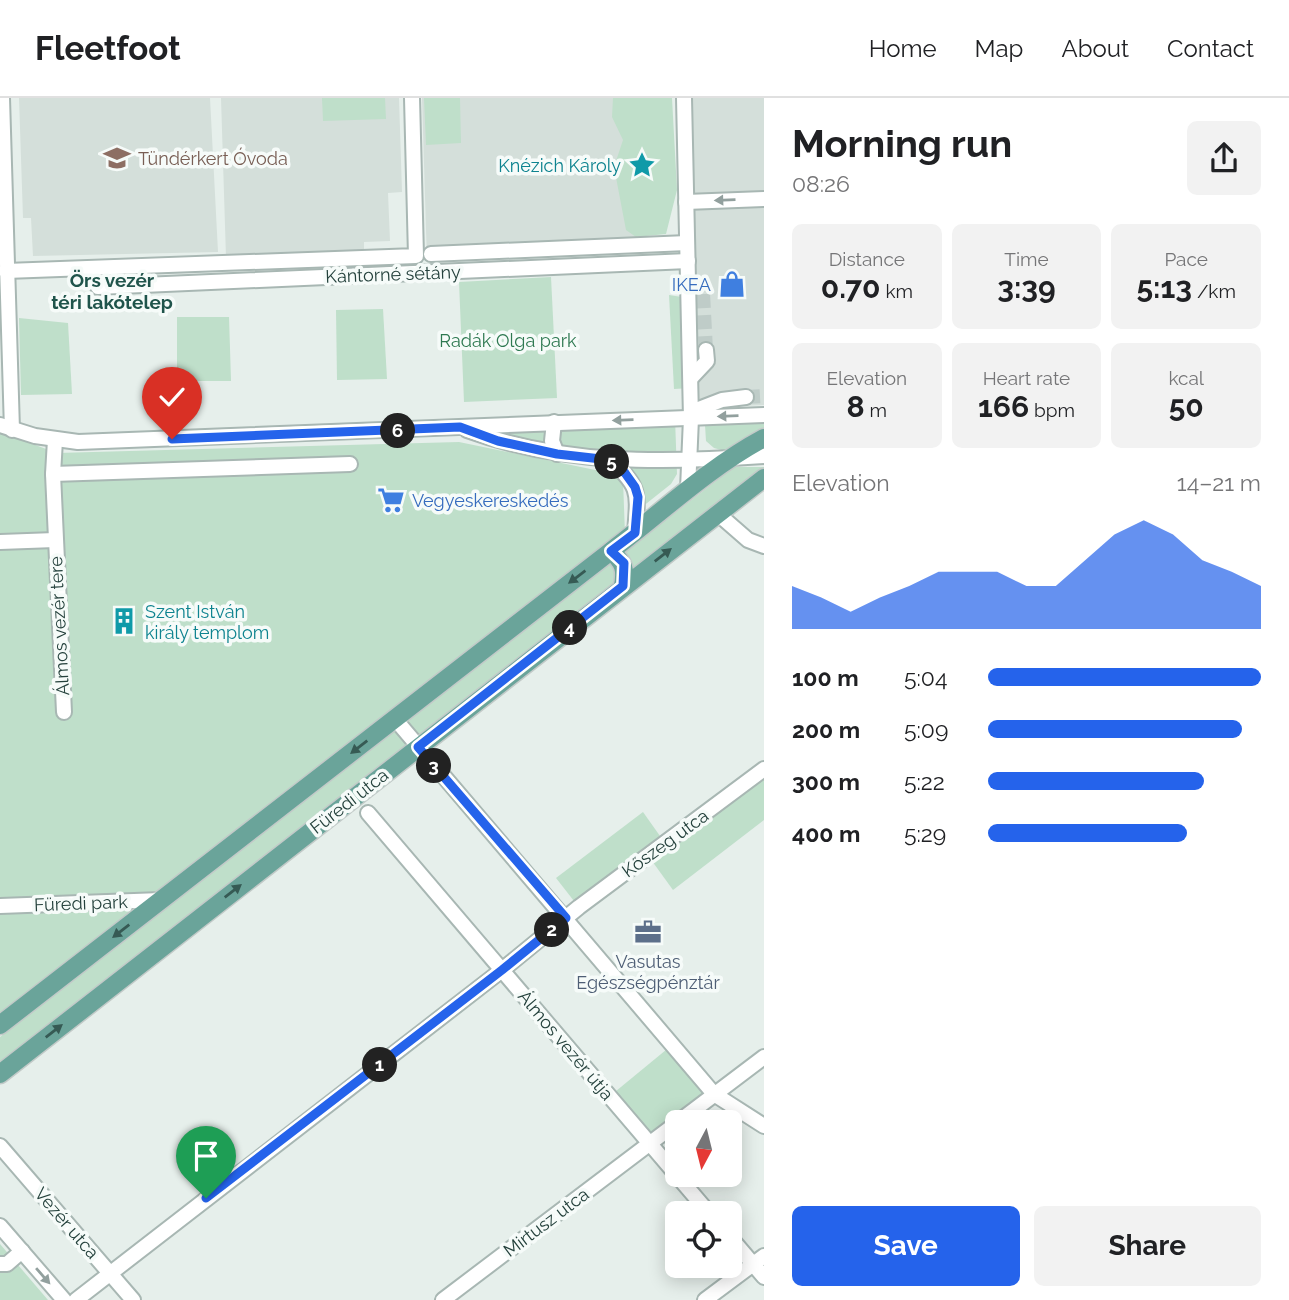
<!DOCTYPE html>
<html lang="en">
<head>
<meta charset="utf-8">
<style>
  :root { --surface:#fff; --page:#f2f2f2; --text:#202124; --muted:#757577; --line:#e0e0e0; --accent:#2563eb }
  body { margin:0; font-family:Raleway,sans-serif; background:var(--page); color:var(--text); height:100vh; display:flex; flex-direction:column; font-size:26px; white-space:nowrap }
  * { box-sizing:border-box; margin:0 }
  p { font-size:23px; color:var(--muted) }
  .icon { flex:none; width:38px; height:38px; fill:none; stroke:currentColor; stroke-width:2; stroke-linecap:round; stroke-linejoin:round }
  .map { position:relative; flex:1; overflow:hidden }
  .side { display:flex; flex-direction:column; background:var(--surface); width:525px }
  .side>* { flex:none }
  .needle { width:46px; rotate:187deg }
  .tools { position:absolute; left:665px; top:1012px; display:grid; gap:14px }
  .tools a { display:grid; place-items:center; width:77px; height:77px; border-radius:10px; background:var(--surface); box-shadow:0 4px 18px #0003; font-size:35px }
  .pin { position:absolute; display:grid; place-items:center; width:60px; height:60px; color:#fff; margin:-72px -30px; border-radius:50% 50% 50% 0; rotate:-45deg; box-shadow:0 0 7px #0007 }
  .pin .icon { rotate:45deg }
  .km { position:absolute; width:35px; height:35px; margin:-18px; border-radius:50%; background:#222; color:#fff; font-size:19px; line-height:35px; text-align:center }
  .round { display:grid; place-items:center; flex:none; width:74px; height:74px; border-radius:10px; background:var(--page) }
  .head { display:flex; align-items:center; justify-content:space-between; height:119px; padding:0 28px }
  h1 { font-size:38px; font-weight:700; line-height:52px }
  .figures { display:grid; grid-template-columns:repeat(3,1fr); gap:10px; height:119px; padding:7px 28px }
  .figures div { display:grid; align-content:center; border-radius:10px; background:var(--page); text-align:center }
  .figures b { font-size:30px; font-weight:700 }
  .figures small { font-size:19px; font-weight:400 }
  .figures p { font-size:19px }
  .chart { height:196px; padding:14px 28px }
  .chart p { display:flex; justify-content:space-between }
  .chart svg { width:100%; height:126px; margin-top:7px; fill:var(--accent); opacity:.7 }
  .primary-button { display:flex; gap:14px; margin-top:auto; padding:14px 28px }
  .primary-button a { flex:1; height:80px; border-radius:10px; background:var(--accent); color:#fff; font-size:28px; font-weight:700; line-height:80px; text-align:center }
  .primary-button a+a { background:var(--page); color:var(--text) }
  ul { padding:0 28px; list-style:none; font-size:23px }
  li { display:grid; grid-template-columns:112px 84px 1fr; align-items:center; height:52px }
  li i { height:18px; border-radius:9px; background:var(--accent) }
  header { display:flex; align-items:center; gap:42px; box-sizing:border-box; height:98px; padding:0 35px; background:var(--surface); border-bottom:2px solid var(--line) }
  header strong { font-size:33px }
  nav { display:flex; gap:38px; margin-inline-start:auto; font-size:24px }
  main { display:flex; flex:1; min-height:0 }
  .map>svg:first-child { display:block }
  .built { fill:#d4dfda }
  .green { fill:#bfdfca }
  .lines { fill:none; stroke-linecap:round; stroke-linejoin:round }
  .minor-tunnel { stroke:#bfccc8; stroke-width:14; stroke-dasharray:14 7; stroke-linecap:butt }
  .minor-casing { stroke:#a8b7b3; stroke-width:18 }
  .major-casing { stroke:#c2cac8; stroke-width:21 }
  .minor { stroke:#fff; stroke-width:14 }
  .major { stroke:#6aa49a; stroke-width:18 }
  .oneway { fill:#92a09e }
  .oneway2 { fill:#365a54 }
  .route-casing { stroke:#fff; stroke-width:14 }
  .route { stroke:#2563eb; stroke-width:9 }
  .labels { text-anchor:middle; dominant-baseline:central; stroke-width:7; stroke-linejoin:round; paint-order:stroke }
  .education-label { font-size:18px; fill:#785e54; stroke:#f6fbf9; text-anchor:start }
  .culture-label { font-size:18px; fill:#0d838f; stroke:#f6fbf9; text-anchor:end }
  .street-label { font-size:18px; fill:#24413c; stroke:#f6fbf9 }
  .shop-label { font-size:18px; fill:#366cbe; stroke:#f6fbf9; text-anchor:end }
  .park-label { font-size:18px; fill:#2e7951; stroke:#f6fbf9 }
  .service-label { font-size:18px; fill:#4e5e75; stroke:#f6fbf9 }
  .neighbourhood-label { font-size:19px; font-weight:bold; fill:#1f544b; stroke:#f6fbf9 }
</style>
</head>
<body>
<header>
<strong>Fleetfoot</strong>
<nav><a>Home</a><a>Map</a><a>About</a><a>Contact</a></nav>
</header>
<main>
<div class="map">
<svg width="764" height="1202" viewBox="0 0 764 1202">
  <rect width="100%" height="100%" fill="#e6efeb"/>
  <!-- built -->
  <g class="built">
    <polygon points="19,0 210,0 218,154 33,158 31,120 23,120"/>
    <polygon points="221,0 399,0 402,94 388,95 390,143 364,144 364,154 226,159"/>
    <polygon points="422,0 630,0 636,139 619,156 427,164"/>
    <polygon points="682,0 764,0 764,307 694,310"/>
  </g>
  <!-- green -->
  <g class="green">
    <polygon points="322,0 385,0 386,21 323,23"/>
    <polygon points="424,0 460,0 461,45 426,47"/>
    <polygon points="613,0 672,0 677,92 666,136 636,139 626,132 614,69 623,42 612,19"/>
    <polygon points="551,179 557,300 464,304 459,184"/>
    <polygon points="669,197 688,200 691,290 674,291"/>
    <polygon points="383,211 387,281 337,282 336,212"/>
    <polygon points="177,219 229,219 231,283 177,283"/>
    <polygon points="19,220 68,225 72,296 21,297"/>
    <polygon points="675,320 677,376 671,386 637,413 638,399 610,362 460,329"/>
    <polygon points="764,325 764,332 725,353 714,350 706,343 705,327"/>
    <polygon points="0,334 57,355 459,344 605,374 623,382 625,436 0,921"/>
    <polygon points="734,369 764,369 764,373 0,967 0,939"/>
    <polygon points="764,679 764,722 673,792 652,763"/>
    <polygon points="643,714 660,738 574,803 556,780"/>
    <polygon points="672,947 714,996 649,1045 610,998"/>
    <polygon points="0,1146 48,1202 0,1202"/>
  </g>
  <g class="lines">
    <!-- minor-tunnel -->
    <g class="minor-tunnel">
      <polyline points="706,252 703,195 706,186"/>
      <polyline points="746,299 764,298"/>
    </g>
    <defs>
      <g id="minor">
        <polyline points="2,0 12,332"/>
        <polyline points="684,0 691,320 688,391"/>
        <polyline points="686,104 764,101"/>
        <polyline points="431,156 687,145"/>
        <polyline points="6,173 416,158 412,0"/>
        <polyline points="98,189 688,163"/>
        <polyline points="691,280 707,263 706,252"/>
        <polyline points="691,314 722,302 746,299"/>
        <polyline points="554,324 552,343 557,356"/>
        <polyline points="0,327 35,338 78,344 764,317"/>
        <path d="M467 332C563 367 664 365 764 358"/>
        <polyline points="55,342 53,376 64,614"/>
        <path d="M610 362C641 389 638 395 635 435"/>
        <polyline points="53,376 350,366"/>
        <polyline points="717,415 748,442 764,448"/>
        <polyline points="0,444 55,442"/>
        <polyline points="395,621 714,996 764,1028"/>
        <polyline points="368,715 709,1115"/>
        <polyline points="0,808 161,802"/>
        <polyline points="0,1048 133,1202"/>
        <polyline points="0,1128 64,1202"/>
        <polyline points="730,1139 764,1179"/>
        <polyline points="0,1166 7,1166 22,1153"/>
        <polyline points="76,1202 502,872 579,809 764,671"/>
        <polyline points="443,1202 764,959"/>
        <polyline points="705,1202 764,1158"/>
      </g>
      <g id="major">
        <path d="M611 453C624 465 626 471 623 488"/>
        <path d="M0 927 611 453C661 415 708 370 764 340"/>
        <polyline points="0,976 764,380"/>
      </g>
    </defs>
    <!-- minor casing -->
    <use href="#minor" class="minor-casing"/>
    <!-- major casing -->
    <use href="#major" class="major-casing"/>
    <!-- minor -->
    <use href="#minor" class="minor"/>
    <!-- major -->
    <use href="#major" class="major"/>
  </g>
  <!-- one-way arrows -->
  <defs><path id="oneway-solid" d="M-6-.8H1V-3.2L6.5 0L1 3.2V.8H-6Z" transform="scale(1.75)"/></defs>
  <g class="oneway">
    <use href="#oneway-solid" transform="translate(725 102) rotate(178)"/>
    <use href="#oneway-solid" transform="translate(728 318) rotate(178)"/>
    <use href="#oneway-solid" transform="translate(623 322) rotate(178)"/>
    <use href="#oneway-solid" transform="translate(43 1178) rotate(49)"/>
  </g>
  <g class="oneway2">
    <use href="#oneway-solid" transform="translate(663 457) rotate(-38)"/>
    <use href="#oneway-solid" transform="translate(577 479) rotate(143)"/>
    <use href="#oneway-solid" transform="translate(359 649) rotate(142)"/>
    <use href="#oneway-solid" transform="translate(233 793) rotate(-38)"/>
    <use href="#oneway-solid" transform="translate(121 833) rotate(142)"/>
    <use href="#oneway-solid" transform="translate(54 933) rotate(-38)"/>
  </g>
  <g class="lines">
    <defs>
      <polyline id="route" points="172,341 460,329 498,343 557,356 610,362 625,375 635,389 638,399 635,435 611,453 624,465 623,488 418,649 566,820 502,872 206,1100"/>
    </defs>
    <!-- route casing -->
    <use href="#route" class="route-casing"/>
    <!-- route -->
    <use href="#route" class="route"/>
  </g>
  <!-- icons -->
  <defs>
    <symbol id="school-bare" viewBox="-9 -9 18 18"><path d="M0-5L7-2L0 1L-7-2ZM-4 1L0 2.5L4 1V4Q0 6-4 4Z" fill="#8d6e63" stroke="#f6fbf9" stroke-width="2.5" paint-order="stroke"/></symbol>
    <symbol id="sight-bare" viewBox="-9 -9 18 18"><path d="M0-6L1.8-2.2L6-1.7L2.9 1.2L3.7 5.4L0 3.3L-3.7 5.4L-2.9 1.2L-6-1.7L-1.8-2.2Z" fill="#0f9aa8" stroke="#f6fbf9" stroke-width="2.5" paint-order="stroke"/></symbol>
    <symbol id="shop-bare" viewBox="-9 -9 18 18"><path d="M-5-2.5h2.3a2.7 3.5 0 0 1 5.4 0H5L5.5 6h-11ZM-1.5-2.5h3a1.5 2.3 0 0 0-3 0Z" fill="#3f7fe0" stroke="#f6fbf9" stroke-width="2.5" paint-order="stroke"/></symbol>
    <symbol id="supermarket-bare" viewBox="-9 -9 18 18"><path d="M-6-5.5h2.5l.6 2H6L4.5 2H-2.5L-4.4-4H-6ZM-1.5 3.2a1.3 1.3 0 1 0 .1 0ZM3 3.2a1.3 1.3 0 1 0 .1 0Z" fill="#3f7fe0" stroke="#f6fbf9" stroke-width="2.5" paint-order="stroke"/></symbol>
    <symbol id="building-bare" viewBox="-9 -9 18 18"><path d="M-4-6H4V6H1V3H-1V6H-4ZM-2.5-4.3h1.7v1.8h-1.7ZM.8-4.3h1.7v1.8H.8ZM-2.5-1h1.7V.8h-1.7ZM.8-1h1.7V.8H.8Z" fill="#0f9aa8" stroke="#f6fbf9" stroke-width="2.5" paint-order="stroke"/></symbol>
    <symbol id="office-bare" viewBox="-9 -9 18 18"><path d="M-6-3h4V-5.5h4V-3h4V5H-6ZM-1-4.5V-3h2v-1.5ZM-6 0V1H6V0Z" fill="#5c6f8a" stroke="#f6fbf9" stroke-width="2.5" paint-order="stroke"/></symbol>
  </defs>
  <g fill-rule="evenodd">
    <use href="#school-bare" x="98" y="41" width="38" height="38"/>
    <use href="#sight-bare" x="623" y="48" width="38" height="38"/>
    <use href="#shop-bare" x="713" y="167" width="38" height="38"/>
    <use href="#supermarket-bare" x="372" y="383" width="38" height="38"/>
    <use href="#building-bare" x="105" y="504" width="38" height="38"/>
    <use href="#office-bare" x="629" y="815" width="38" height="38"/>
  </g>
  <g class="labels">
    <!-- education labels -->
    <g class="education-label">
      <text x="138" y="60">Tündérkert Óvoda</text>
    </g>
    <!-- culture labels -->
    <g class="culture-label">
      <text x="621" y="67">Knézich Károly</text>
      <text x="145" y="513" text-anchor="start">Szent István<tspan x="145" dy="21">király templom</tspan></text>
    </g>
    <!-- street labels -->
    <g class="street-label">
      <text transform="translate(393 176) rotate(-2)">Kántorné sétány</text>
      <text transform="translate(59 528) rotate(-93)">Álmos vezér tere</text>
      <text transform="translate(349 703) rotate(-38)">Füredi utca</text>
      <text transform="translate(665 745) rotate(-36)">Kőszeg utca</text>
      <text transform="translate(81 805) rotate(-2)">Füredi park</text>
      <text transform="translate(566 947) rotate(50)">Álmos vezér útja</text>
      <text transform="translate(546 1124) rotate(-37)">Mirtusz utca</text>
      <text transform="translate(67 1125) rotate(49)">Vezér utca</text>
    </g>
    <!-- shop labels -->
    <g class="shop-label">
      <text x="711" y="186">IKEA</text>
      <text x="412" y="402" text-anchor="start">Vegyeskereskedés</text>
    </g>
    <!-- park labels -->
    <g class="park-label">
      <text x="508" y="242">Radák Olga park</text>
    </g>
    <!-- service labels -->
    <g class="service-label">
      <text x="648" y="863">Vasutas<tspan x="648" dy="21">Egészségpénztár</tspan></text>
    </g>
    <!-- neighbourhood labels -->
    <g class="neighbourhood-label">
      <text x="112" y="182">Örs vezér<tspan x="112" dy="22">téri lakótelep</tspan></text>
    </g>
  </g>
</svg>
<div class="tools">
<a><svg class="needle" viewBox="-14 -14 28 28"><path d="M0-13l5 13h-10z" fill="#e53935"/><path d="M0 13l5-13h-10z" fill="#757577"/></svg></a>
<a><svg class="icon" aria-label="locate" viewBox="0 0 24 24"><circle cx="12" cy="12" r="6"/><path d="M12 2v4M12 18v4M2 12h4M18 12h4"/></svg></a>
</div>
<div class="pin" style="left:206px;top:1100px;background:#1e9e55"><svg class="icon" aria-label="arrive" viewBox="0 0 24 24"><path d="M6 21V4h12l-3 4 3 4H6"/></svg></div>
<div class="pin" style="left:172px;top:341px;background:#d93025"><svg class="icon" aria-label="check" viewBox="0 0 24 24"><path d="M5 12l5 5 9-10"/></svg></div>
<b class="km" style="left:380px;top:967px">1</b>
<b class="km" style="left:552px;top:832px">2</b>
<b class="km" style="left:434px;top:668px">3</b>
<b class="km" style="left:570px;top:530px">4</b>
<b class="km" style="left:612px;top:364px">5</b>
<b class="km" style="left:398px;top:333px">6</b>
</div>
<section class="side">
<div class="head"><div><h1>Morning run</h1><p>08:26</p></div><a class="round"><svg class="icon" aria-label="share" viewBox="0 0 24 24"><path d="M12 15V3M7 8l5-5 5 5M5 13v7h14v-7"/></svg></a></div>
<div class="figures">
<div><p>Distance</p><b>0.70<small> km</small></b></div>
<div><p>Time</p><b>3:39</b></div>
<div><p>Pace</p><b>5:13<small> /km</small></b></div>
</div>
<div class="figures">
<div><p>Elevation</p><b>8<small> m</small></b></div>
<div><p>Heart rate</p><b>166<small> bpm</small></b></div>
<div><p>kcal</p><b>50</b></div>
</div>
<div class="chart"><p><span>Elevation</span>14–21 m</p>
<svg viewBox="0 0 160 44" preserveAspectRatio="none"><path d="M0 44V29L10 33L20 38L30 33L40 29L50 24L60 24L70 24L80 29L90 29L100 20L110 11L120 6L130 11L140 20L150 24L160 29V44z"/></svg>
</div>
<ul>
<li><b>100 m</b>5:04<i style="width:100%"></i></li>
<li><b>200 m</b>5:09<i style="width:93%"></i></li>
<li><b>300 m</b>5:22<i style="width:79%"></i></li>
<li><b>400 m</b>5:29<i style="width:73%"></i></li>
</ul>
<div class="primary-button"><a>Save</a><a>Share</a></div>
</section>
</main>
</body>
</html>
